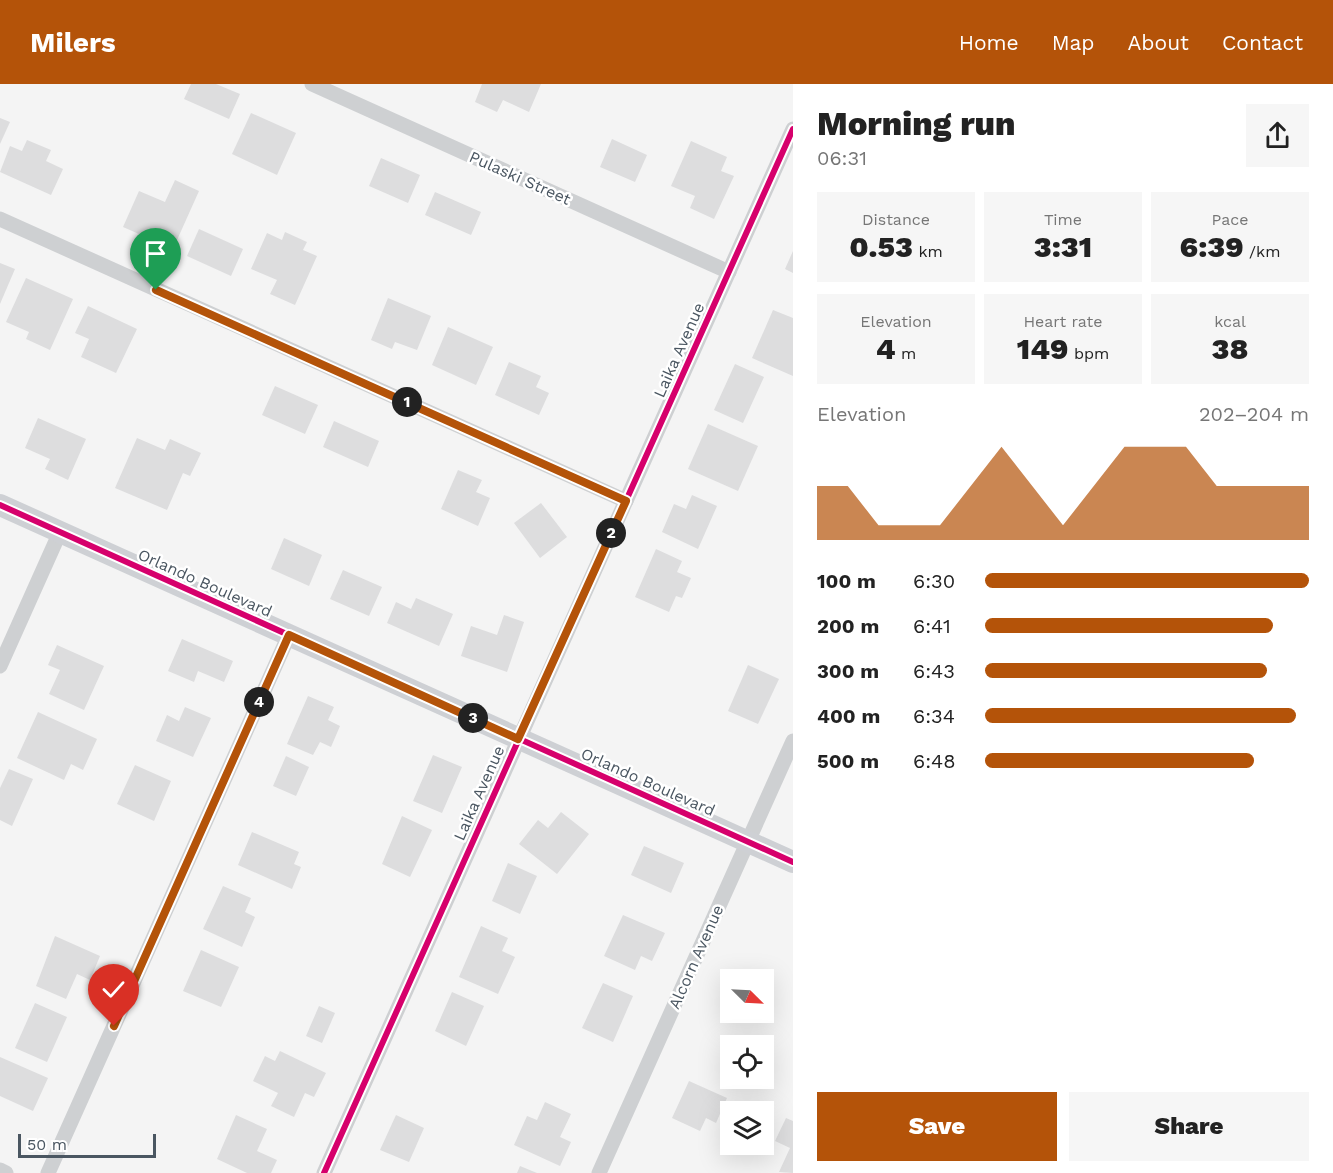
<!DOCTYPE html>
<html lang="en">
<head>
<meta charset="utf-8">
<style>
  :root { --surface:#fff; --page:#f6f6f6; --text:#222; --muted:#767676; --accent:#b45309 }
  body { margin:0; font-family:"Work Sans",sans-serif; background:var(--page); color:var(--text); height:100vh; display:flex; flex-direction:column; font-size:22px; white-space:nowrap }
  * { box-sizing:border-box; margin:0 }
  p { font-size:20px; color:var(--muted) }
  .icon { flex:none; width:33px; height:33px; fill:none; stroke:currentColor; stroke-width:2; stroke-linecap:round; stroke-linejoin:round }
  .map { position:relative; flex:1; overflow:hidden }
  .sheet { display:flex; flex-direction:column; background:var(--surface); width:540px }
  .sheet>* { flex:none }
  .needle { width:39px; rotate:114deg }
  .controls { position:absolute; left:720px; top:885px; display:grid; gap:12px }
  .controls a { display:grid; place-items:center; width:54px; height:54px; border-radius:0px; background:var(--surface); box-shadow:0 6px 24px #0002; font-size:30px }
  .scale { position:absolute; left:18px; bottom:15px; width:138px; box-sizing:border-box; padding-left:6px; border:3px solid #4a5661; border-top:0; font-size:16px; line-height:21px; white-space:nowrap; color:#4a5661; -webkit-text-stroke:4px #fff; paint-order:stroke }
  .pin { position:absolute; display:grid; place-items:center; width:51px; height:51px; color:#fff; margin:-62px -26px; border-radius:50% 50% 50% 0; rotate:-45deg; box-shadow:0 0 6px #0007 }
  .pin .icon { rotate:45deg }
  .km { position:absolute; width:30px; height:30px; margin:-15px; border-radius:50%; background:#222; color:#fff; font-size:16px; line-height:30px; text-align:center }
  .round { display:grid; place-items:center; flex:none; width:63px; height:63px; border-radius:0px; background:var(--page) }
  .summary { display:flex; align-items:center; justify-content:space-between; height:102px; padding:0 24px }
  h1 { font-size:33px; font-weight:800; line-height:45px }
  .stats { display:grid; grid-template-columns:repeat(3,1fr); gap:9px; height:102px; padding:6px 24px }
  .stats div { display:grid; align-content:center; border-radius:0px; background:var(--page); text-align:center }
  .stats b { font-size:30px; font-weight:800 }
  .stats small { font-size:16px; font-weight:400 }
  .stats p { font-size:16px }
  .chart { height:168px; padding:12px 24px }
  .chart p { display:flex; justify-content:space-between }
  .chart svg { width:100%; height:108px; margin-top:6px; fill:var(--accent); opacity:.7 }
  .action { display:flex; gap:12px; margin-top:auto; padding:12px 24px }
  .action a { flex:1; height:69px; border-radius:0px; background:var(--accent); color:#fff; font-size:24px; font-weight:800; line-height:69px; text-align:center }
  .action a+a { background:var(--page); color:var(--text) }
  ul { padding:0 24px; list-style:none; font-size:20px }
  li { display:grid; grid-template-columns:96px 72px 1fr; align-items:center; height:45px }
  li i { height:15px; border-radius:8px; background:var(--accent) }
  header { display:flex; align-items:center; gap:36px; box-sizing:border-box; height:84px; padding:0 30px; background:var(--accent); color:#fff }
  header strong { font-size:28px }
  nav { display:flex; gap:33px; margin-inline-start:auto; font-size:21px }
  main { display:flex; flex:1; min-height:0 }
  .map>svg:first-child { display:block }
  .building { fill:#ddddde }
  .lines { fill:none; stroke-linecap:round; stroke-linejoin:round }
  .street { stroke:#ced0d2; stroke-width:15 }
  .secondary { stroke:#ced0d4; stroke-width:22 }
  .cycleway-casing { stroke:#fff; stroke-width:10 }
  .cycleway { stroke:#d6006c; stroke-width:6 }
  .route-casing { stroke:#fff; stroke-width:12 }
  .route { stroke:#b45309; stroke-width:8 }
  .labels { text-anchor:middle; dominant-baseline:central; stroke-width:5; stroke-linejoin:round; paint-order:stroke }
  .street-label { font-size:16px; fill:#4a5661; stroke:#fff }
</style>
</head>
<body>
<header>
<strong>Milers</strong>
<nav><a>Home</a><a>Map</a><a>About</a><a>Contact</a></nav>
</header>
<main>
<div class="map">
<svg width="793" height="1089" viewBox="0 0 793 1089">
  <rect width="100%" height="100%" fill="#f4f4f4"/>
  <!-- building -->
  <g class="building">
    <polygon points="191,0 216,0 240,10 229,35 184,15"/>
    <polygon points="482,0 541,0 529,28 503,16 497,28 475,18"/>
    <polygon points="251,29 296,49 277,91 232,70"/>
    <polygon points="0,34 10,38 0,60"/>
    <polygon points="612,55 647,71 635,98 600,83"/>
    <polygon points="27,56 51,66 46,77 63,85 51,111 0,88 10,62 22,67"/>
    <polygon points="691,57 727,73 721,87 734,92 714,135 690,124 695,112 671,102"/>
    <polygon points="381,74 420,91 408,119 369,102"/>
    <polygon points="175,96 199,107 173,165 123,143 139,107 165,118"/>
    <polygon points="435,108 481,128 471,151 425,131"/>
    <polygon points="199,145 243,165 231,192 187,172"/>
    <polygon points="285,148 307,158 303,166 317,172 295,221 270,210 277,196 251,185 267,149 282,156"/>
    <polygon points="793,167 793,189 785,185"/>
    <polygon points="0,179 15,185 0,220"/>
    <polygon points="26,194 73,215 50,266 26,255 29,248 6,238"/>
    <polygon points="388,214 431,232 417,266 395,258 392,265 371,256"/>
    <polygon points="88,222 137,245 116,289 81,273 89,255 75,249"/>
    <polygon points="773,226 793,234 793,292 752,274"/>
    <polygon points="448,243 493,263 476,301 432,281"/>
    <polygon points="509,278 541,292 536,303 549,309 539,331 495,311"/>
    <polygon points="735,280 764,293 743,339 714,326"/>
    <polygon points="275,302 318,321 305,350 262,331"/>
    <polygon points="38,334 86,355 68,396 45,385 50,375 25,364"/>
    <polygon points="334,337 379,357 368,383 323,363"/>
    <polygon points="708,340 758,362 738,407 688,385"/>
    <polygon points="137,354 165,366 170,355 201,369 190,392 183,389 167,426 115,404"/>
    <polygon points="458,386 482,396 476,408 490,414 478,442 441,425"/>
    <polygon points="692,411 717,422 698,465 662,448 674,420 686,425"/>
    <polygon points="541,419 567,453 540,474 514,439"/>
    <polygon points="284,454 322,471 309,502 271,485"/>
    <polygon points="656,465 682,477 677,488 691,494 682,514 676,512 669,528 635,513"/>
    <polygon points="343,486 382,503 369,532 330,515"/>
    <polygon points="416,514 453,530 439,562 387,539 396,518 411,525"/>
    <polygon points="504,531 524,538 507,588 461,572 471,542 497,551"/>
    <polygon points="182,555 233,577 224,598 198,587 194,598 168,587"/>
    <polygon points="57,561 104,582 84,626 49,610 60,586 48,581"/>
    <polygon points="748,581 779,595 758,640 728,627"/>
    <polygon points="308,612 334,623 328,636 340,642 331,663 320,658 313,671 287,660"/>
    <polygon points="185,623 211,634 193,673 156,657 167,631 179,637"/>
    <polygon points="38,628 97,655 83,686 71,680 64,696 17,674"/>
    <polygon points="433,671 462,683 442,729 413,717"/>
    <polygon points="286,672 309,683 296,712 273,702"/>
    <polygon points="135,681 171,697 154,737 117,720"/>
    <polygon points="9,685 33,695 12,742 0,736 0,704"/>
    <polygon points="561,728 589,750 557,790 519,760 538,736 548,744"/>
    <polygon points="402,732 432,746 410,793 382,780"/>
    <polygon points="252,748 299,768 294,780 301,783 292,805 238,781"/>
    <polygon points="644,762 684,779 671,809 631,791"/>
    <polygon points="508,779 537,792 520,830 492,817"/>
    <polygon points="223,802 251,814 245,828 255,833 242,863 203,845"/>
    <polygon points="623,831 665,849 652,877 641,872 635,886 604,872"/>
    <polygon points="481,842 508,854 502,867 515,873 498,910 459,893"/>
    <polygon points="55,852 100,872 90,896 77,890 66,915 36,902"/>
    <polygon points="201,866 239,883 221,923 183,907"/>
    <polygon points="603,899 633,912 613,958 582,944"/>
    <polygon points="452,908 484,922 466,962 435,947"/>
    <polygon points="35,919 67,933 47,978 15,964"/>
    <polygon points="319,922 335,929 322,959 306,952"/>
    <polygon points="280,967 326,989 314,1013 305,1009 294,1033 271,1022 278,1009 253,997 265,972 275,977"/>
    <polygon points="0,973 48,994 33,1027 0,1012"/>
    <polygon points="689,997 727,1014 716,1039 706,1034 700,1047 672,1034"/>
    <polygon points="545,1018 571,1030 560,1053 571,1058 560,1082 514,1061 527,1032 537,1036"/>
    <polygon points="236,1031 267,1045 257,1067 277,1076 271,1089 247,1089 217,1075"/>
    <polygon points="396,1031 424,1044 409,1078 380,1066"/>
    <polygon points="786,1034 793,1037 793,1089 779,1088 790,1064 775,1057"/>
    <polygon points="520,1082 537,1089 517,1089"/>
  </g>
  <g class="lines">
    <!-- street -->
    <g class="street">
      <polyline points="312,0 729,188"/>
      <polyline points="0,135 626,417"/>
      <polyline points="0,582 60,448"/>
      <polyline points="0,1086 6,1089"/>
      <polyline points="48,1089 289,551"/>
      <polyline points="324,1089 793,45"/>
      <polyline points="599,1089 793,657"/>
    </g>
    <!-- secondary -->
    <polyline class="secondary" points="0,421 793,778"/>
    <defs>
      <g id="cycleway">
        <polyline points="0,421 793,778"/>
        <polyline points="324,1089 793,45"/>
      </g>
    </defs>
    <!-- cycleway casing -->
    <use href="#cycleway" class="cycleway-casing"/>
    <!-- cycleway -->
    <use href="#cycleway" class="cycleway"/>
  </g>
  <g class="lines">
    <defs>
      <polyline id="route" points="114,942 289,551 518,655 626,417 156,206"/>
    </defs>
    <!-- route casing -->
    <use href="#route" class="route-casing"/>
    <!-- route -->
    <use href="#route" class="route"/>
  </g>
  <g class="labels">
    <!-- street labels -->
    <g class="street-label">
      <text transform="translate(520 94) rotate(24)">Pulaski Street</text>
      <text transform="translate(679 266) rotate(-66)">Laika Avenue</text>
      <text transform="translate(205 499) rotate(24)">Orlando Boulevard</text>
      <text transform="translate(648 698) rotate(24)">Orlando Boulevard</text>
      <text transform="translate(479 709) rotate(-66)">Laika Avenue</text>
      <text transform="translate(696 873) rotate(-66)">Alcorn Avenue</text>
    </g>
  </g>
</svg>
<div class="controls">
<a><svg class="needle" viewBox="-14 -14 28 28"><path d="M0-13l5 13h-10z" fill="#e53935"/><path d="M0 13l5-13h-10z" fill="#767676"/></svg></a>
<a><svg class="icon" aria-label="locate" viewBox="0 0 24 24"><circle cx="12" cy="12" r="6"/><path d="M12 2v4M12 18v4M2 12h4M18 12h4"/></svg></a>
<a><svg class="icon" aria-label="layers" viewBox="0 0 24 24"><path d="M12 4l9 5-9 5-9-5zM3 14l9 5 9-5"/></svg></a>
</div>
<div class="scale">50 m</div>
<div class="pin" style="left:156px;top:206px;background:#1e9e55"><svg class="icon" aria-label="arrive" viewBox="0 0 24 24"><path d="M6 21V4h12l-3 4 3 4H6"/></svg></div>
<div class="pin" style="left:114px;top:942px;background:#d93025"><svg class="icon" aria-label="check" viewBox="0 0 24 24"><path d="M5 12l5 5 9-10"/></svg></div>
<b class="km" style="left:407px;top:318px">1</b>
<b class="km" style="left:611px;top:449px">2</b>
<b class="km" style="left:473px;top:634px">3</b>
<b class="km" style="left:259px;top:618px">4</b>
</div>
<section class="sheet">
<div class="summary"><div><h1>Morning run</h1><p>06:31</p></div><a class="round"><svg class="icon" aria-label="share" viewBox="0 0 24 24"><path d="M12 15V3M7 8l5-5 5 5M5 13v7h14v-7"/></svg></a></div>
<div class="stats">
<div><p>Distance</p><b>0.53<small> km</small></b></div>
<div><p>Time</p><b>3:31</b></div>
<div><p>Pace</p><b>6:39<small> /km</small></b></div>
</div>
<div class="stats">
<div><p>Elevation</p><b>4<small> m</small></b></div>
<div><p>Heart rate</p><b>149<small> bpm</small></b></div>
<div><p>kcal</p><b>38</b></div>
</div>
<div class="chart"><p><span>Elevation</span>202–204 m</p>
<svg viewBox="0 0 160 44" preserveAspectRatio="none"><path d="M0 44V22L10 22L20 38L30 38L40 38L50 22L60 6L70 22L80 38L90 22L100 6L110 6L120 6L130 22L140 22L150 22L160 22V44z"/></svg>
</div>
<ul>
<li><b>100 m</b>6:30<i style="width:100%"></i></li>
<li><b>200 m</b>6:41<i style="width:89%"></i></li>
<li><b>300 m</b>6:43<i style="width:87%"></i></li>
<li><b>400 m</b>6:34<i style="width:96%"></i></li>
<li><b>500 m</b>6:48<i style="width:83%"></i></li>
</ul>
<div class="action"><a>Save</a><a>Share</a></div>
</section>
</main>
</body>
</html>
